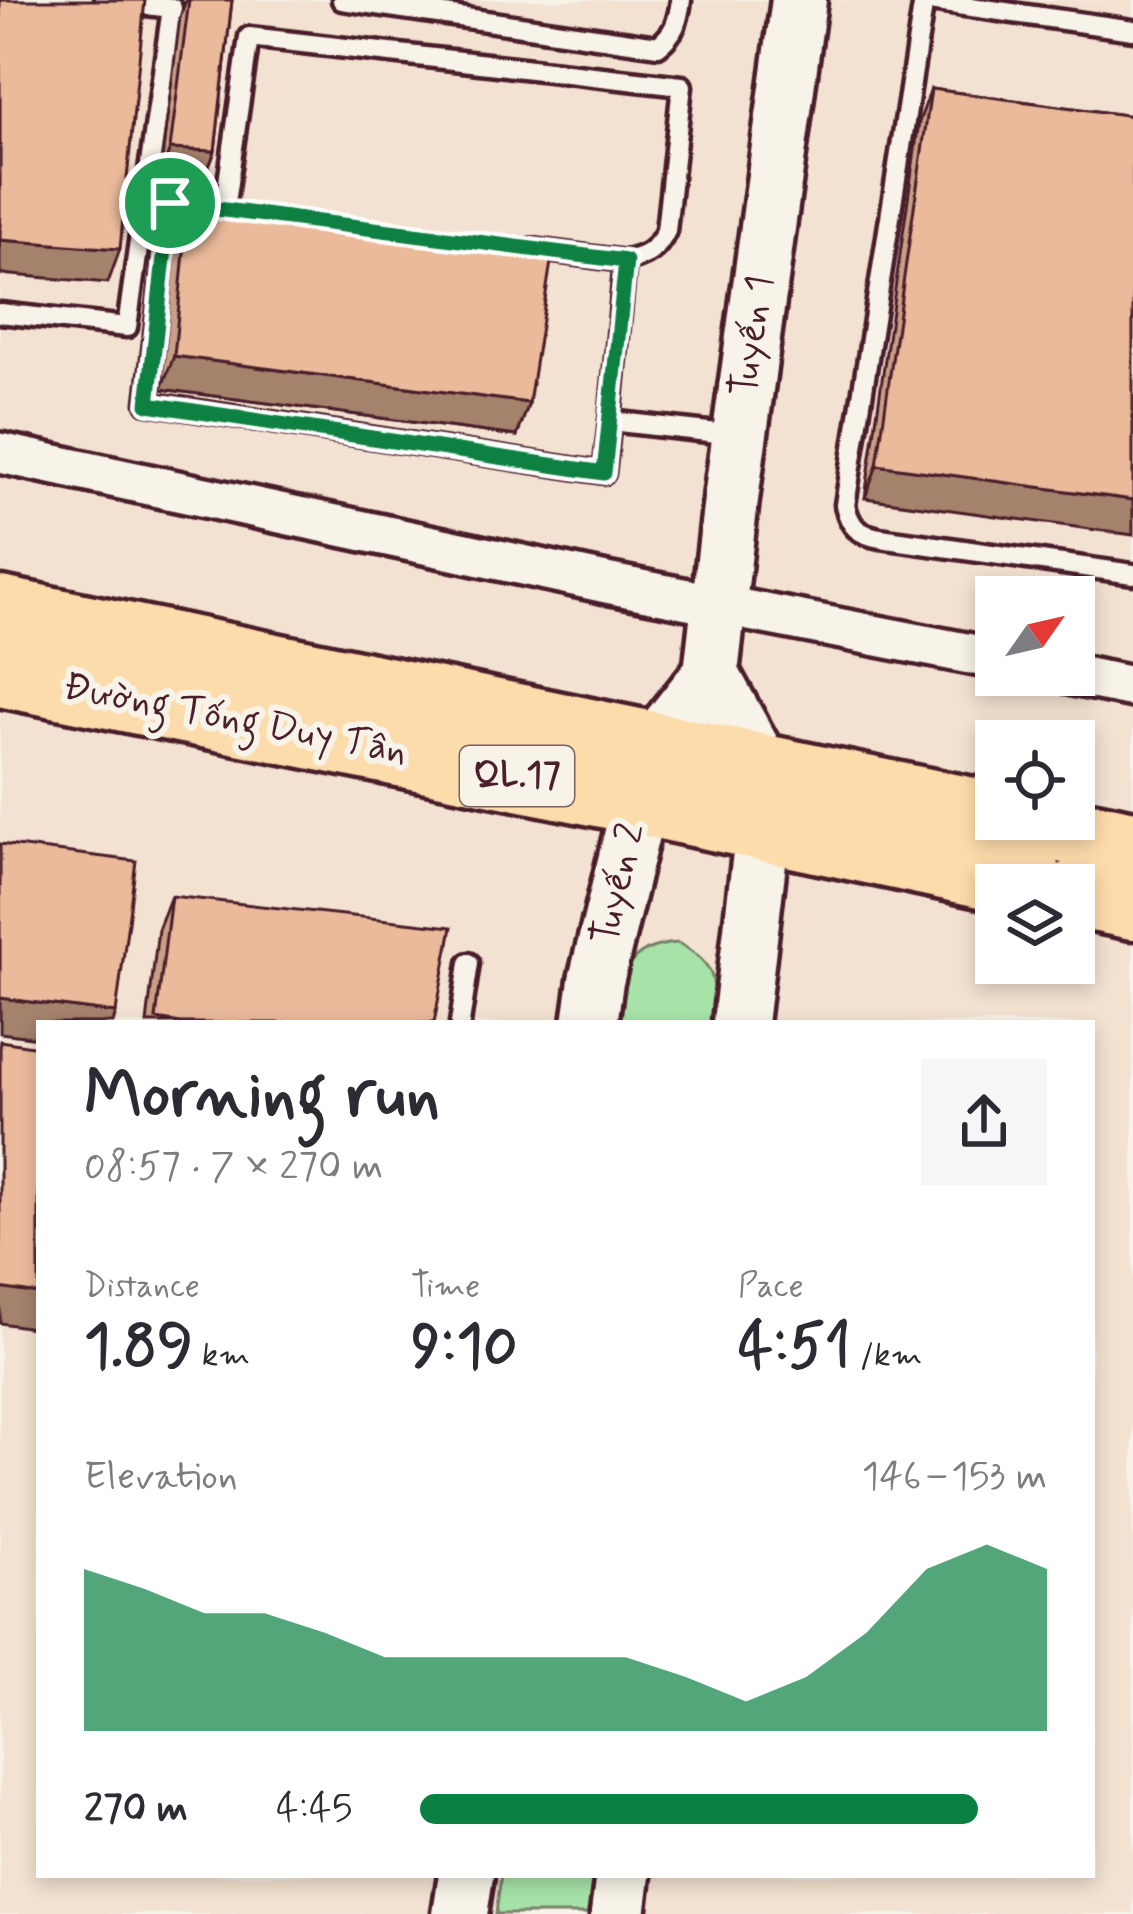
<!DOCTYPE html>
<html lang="en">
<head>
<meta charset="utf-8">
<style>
  :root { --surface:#fff; --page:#f7f7f7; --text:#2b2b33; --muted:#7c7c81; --accent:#0b8043 }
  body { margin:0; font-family:Mynerve,sans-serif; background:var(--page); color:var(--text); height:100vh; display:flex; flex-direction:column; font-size:45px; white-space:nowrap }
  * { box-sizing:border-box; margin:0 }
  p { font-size:39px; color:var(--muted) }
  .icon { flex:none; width:66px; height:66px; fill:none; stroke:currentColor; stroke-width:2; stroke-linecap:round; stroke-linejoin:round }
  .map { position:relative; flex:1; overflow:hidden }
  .sheet { position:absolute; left:36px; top:1020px; width:1059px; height:858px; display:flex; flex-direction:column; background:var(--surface); border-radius:0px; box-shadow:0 6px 18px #0003 }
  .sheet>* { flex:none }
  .needle { width:78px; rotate:56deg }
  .controls { position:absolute; left:975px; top:576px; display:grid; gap:24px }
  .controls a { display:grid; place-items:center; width:120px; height:120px; border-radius:0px; background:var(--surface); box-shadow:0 6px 18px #0003; font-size:60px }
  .pin { position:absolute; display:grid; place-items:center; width:102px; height:102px; color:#fff; margin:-51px; border:6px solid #fff; border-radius:50%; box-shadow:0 3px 12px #0007 }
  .round { display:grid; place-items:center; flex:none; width:126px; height:126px; border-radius:0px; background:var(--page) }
  .overview { display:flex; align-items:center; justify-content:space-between; height:204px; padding:0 48px }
  h1 { font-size:66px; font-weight:700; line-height:90px }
  .metrics { display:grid; grid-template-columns:repeat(3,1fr); gap:18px; height:204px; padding:12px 48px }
  .metrics div { display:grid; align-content:center }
  .metrics b { font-size:60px; font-weight:700 }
  .metrics small { font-size:33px; font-weight:400 }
  .metrics p { font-size:33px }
  .chart { height:336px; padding:24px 48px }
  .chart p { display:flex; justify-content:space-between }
  .chart svg { width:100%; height:216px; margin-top:12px; fill:var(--accent); opacity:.7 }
  ul { padding:0 48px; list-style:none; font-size:39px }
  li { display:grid; grid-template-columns:192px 144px 1fr; align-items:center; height:90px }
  li i { height:30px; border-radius:15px; background:var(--accent) }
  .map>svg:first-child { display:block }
  .built { fill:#f3e2d1; fill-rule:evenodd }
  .green { fill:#a7e3a8; stroke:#78816a; stroke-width:3 }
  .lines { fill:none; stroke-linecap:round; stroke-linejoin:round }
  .service-casing { stroke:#4a1f2b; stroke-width:27 }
  .minor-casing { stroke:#4a1f2b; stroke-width:48 }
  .secondary-casing { stroke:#4a1f2b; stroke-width:63 }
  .trunk-casing { stroke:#4a1f2b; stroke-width:75 }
  .service { stroke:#f7f3e8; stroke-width:18 }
  .minor { stroke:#f7f3e8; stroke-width:39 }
  .secondary { stroke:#f7f3e8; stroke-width:54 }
  .trunk { stroke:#fddcac; stroke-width:66 }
  .wall { fill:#c9a085; stroke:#4a1f2b; stroke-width:3 }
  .shaded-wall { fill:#a4826c; stroke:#4a1f2b; stroke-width:3 }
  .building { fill:#eaba9b; stroke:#4a1f2b; stroke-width:3 }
  .route-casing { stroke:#fff; stroke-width:24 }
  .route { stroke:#0b8043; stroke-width:15 }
  .labels { text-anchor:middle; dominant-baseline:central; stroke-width:12; stroke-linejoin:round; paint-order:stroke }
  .shield { fill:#f7f3e8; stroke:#7e5f64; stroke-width:3 }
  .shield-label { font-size:36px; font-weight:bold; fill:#4a1f2b }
  .street-label { font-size:39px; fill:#4a1f2b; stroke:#f7f3e8 }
</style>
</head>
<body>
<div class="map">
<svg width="1133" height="1914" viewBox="0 0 1133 1914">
  <rect width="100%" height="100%" fill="#f7f3e8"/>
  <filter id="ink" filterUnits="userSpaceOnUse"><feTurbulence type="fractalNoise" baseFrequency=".00833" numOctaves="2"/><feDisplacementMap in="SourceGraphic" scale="24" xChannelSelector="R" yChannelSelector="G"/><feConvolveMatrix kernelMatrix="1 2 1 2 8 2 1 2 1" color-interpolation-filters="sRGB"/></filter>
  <g filter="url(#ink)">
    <!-- built -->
    <path class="built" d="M0 0H1133V1914H0ZM996 597H1074V675H996ZM996 741H1074V819H996ZM996 885H1074V963H996ZM39 1023H1092V1875H39Z"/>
    <!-- green -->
    <g class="green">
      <path d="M678 943C716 963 718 982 711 1023H614C620 976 625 946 678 943Z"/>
      <polygon points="501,1875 595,1875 590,1914 496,1914"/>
    </g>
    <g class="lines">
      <defs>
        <g id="service">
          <path d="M342 0 658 46C675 33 678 21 681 0"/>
          <polyline points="922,0 1133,30"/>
          <path d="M924 0 845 505C850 527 858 534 880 538L1133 574"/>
          <polyline points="207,208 170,204 147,403 604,473 610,421"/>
          <path d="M224 210 249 37 682 86 666 231C657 250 646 257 625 261"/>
          <polyline points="532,249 625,261 610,421 735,435"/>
          <polyline points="0,313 127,327 172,8 104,0"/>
          <polyline points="460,1023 469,963"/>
        </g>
        <g id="minor">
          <polyline points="0,453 611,584 996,659"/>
          <polyline points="1073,675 1133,687"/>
        </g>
        <g id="secondary">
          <polyline points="711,673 731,499 799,0"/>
          <polyline points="711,673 764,770 763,828 740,1023"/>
          <polyline points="590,1023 596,981 653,747 711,673"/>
          <polyline points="460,1914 466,1875"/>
          <polyline points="618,1914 623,1875"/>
        </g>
        <g id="trunk">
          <path d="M0 610C332 678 664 749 996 816"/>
          <polyline points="0,673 638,801 1033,885"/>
          <polyline points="1011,819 1133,844"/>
          <polyline points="1074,894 1133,906"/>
        </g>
      </defs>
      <!-- service casing -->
      <use href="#service" class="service-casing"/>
      <!-- minor casing -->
      <use href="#minor" class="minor-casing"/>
      <!-- secondary casing -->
      <use href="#secondary" class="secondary-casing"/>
      <!-- trunk casing -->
      <use href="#trunk" class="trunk-casing"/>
      <!-- service -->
      <use href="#service" class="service"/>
      <!-- minor -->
      <use href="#minor" class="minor"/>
      <!-- secondary -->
      <use href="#secondary" class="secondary"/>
      <!-- trunk -->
      <use href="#trunk" class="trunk"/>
    </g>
    <!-- wall -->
    <g class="wall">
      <polygon points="186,0 232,0 215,151 205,177 160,175 180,17"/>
      <polygon points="931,89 1133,116 865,498 919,122"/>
      <polygon points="189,201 529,403 517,436 161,389 177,234"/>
      <polygon points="171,896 434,1023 147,1023 158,929"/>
    </g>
    <!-- shaded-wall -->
    <g class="shaded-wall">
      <polygon points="170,149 215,151 205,177 160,175"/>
      <polygon points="0,240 120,249 108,283 0,274"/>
      <polygon points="174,356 529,403 517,436 161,389"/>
      <polygon points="877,465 1133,500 1133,535 865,498"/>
      <polygon points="0,998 116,1013 113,1023 39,1023 39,1038 0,1033"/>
      <polygon points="0,1288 39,1294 39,1329 0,1323"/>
    </g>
    <!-- building -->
    <g class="building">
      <polygon points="0,0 145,0 120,249 0,240"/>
      <polygon points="189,0 232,0 215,151 170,149"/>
      <polygon points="931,89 1133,116 1133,500 877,465"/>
      <polygon points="189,201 553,249 529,403 174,356"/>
      <polygon points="0,844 136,861 116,1013 0,998"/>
      <polygon points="171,896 452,927 434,1023 181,1023 156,1019"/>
      <polygon points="0,1041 39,1047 39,1294 0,1288"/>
    </g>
  </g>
  <g class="lines" filter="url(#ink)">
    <defs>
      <polygon id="route" points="170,203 626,261 604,473 148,404"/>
    </defs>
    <!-- route casing -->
    <use href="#route" class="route-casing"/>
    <!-- route -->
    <use href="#route" class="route"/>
  </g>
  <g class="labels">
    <!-- shield labels -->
    <rect class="shield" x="460" y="746" width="114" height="60" rx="9"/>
    <g class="shield-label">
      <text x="517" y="776">QL.17</text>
    </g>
    <!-- street labels -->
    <g class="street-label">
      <text transform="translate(753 336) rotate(-82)">Tuyến 1</text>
      <text transform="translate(235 720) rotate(11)">Đường Tống Duy Tân</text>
      <text transform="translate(619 884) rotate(-77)">Tuyến 2</text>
    </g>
  </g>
</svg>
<div class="controls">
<a><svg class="needle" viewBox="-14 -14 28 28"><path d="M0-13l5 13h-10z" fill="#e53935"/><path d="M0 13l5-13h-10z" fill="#7c7c81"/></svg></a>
<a><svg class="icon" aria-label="locate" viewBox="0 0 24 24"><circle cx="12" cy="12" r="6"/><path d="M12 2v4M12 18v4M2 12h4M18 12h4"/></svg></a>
<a><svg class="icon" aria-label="layers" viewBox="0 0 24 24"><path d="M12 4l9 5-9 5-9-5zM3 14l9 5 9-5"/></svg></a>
</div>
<div class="pin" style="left:170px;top:203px;background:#1e9e55"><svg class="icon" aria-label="arrive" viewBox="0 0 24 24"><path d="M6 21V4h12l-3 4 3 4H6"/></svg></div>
<section class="sheet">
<div class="overview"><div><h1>Morning run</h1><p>08:57 · 7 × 270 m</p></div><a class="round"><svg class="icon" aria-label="share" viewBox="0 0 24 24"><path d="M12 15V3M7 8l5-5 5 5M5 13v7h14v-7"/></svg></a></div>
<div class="metrics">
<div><p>Distance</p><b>1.89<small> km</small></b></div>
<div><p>Time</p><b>9:10</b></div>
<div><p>Pace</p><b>4:51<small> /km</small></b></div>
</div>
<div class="chart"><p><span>Elevation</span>146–153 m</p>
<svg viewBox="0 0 160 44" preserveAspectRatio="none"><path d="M0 44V11L10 15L20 20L30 20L40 24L50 29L60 29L70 29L80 29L90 29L100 33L110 38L120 33L130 24L140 11L150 6L160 11V44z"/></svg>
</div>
<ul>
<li><b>270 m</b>4:45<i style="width:89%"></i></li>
</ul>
</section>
</div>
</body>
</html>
